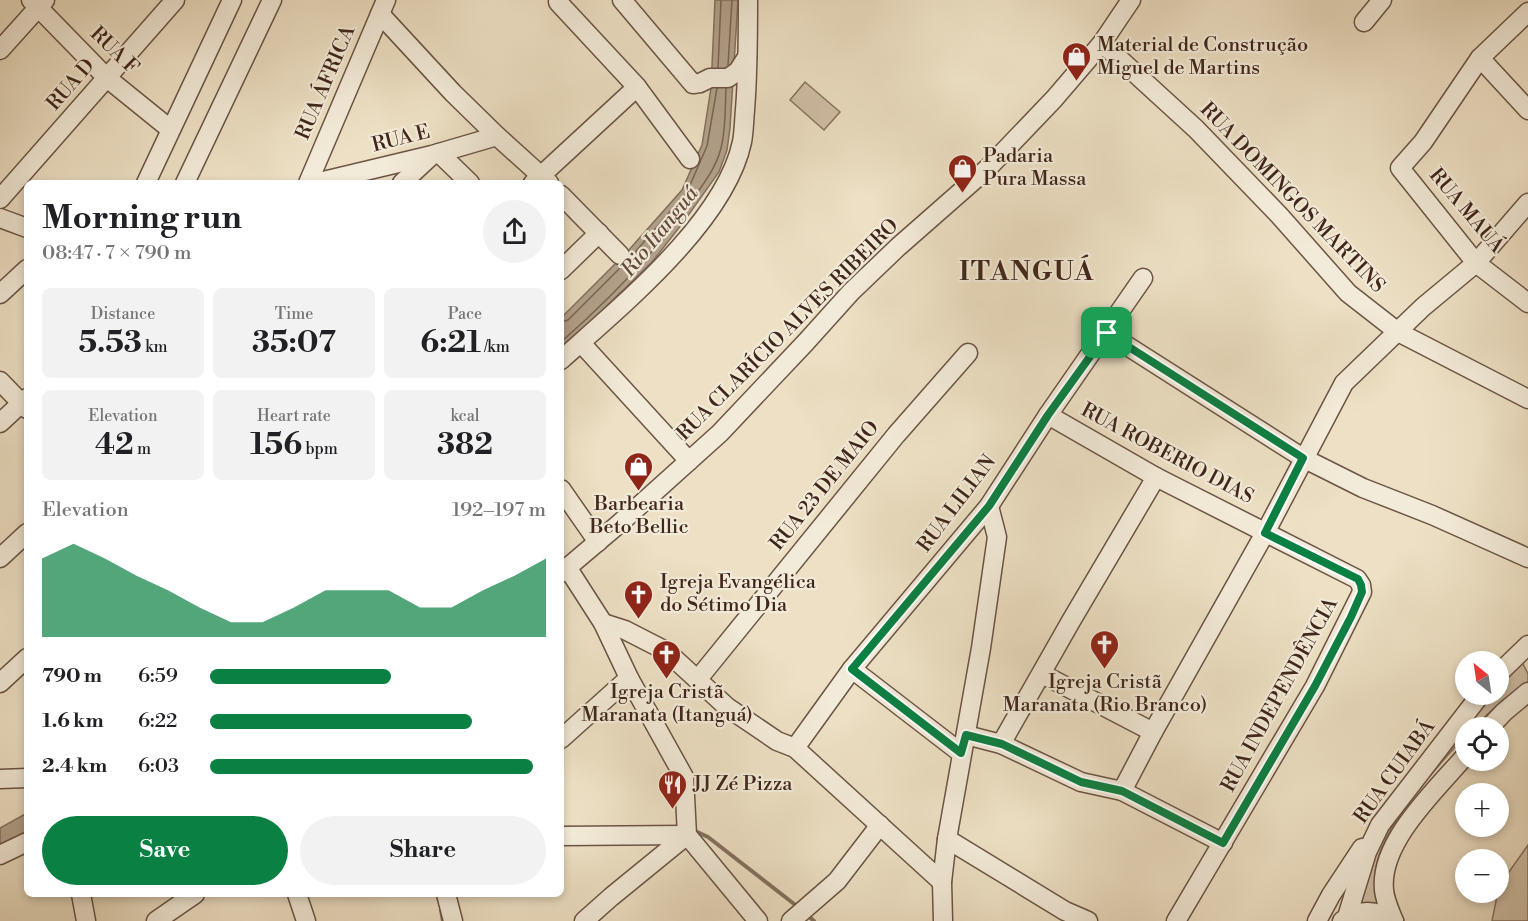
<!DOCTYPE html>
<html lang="en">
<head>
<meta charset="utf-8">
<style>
  :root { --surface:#fff; --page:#f2f2f2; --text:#202124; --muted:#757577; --accent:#0b8043 }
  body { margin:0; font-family:"Libre Bodoni",serif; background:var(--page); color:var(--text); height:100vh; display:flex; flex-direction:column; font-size:22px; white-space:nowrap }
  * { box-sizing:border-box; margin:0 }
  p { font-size:20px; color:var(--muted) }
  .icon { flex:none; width:33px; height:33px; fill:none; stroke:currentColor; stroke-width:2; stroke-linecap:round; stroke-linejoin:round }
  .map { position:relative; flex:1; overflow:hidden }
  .drawer { position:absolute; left:24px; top:180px; width:540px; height:717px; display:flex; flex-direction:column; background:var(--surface); border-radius:9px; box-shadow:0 3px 9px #0003 }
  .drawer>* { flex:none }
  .needle { width:39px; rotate:330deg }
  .buttons { position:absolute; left:1455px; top:651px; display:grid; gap:12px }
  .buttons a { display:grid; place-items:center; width:54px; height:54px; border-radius:50%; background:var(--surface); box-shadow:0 3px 9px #0003; font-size:30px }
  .pin { position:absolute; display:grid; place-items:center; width:51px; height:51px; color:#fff; margin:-26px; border-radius:12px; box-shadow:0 3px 9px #0006 }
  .round { display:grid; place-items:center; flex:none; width:63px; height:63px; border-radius:32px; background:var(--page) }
  .summary { display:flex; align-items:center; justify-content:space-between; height:102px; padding:0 18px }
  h1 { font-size:33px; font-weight:700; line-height:45px }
  .metrics { display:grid; grid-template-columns:repeat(3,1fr); gap:9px; height:102px; padding:6px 18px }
  .metrics div { display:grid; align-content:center; border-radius:9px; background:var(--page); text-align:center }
  .metrics b { font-size:30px; font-weight:700 }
  .metrics small { font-size:16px; font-weight:400 }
  .metrics p { font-size:16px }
  .chart { height:168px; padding:12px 18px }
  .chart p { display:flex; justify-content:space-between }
  .chart svg { width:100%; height:108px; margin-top:6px; fill:var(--accent); opacity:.7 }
  .cta { display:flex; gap:12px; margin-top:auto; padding:12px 18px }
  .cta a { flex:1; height:69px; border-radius:36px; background:var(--accent); color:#fff; font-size:24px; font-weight:700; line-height:69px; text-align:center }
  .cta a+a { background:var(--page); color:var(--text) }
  ul { padding:0 18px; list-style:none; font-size:20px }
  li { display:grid; grid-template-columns:96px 72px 1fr; align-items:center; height:45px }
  li i { height:15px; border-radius:8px; background:var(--accent) }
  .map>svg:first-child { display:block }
  .green { fill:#d0c0a7; stroke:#887361; stroke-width:1.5 }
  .water { fill:#b2a18b; stroke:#84705e; stroke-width:1.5 }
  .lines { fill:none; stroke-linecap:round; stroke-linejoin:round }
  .shore { stroke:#796453; stroke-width:1.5 }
  .stream { stroke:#84705e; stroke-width:4 }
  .minor-casing { stroke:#6b5445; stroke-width:21 }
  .minor { stroke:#f3ebd9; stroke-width:18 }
  .route-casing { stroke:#fff; stroke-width:12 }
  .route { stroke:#0b8043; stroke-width:8 }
  .labels { text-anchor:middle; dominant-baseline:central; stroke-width:4.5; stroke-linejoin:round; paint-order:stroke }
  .poi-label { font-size:20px; fill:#40261b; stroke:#f3ebd9; text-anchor:start }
  .street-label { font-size:20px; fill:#40261b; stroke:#f3ebd9 }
  .water-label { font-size:21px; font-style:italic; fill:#624b3d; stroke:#f3ebd9 }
  .district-label { font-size:26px; font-weight:bold; letter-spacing:1.5px; fill:#40261b; stroke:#f3ebd9 }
</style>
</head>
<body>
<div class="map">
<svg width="1528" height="921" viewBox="0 0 1528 921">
  <rect width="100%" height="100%" fill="#ede0c4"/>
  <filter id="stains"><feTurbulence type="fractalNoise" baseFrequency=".00333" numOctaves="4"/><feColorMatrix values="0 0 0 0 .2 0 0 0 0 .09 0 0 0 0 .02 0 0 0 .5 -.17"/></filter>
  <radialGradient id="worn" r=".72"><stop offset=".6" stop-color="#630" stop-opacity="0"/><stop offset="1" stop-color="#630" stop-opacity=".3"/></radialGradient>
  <!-- green -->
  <g class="green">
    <polygon points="805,82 840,112 824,130 790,100"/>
    <path d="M1520 658 1528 674V684L1493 709 1474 727 1466 728 1465 736C1435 770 1375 831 1375 878 1375 887 1378 896 1379 905H1359L1371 849 1458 733 1490 695 1498 694 1499 684Z"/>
    <polygon points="1528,845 1528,921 1492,921 1499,886"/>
  </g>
  <!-- water -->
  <g class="water">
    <polygon points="715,0 738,0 730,128 727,150 719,172 682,224 652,262 561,350 561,318 627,252 682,190 702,145 711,88"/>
    <polygon points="27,813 27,834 0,848 0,828"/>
  </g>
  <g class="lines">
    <!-- shore -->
    <g class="shore">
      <polyline points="728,65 732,0"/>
      <polyline points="718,68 721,0"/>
      <polyline points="630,258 687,192 707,146 717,88"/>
      <polyline points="561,322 568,320 623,265"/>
      <path d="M561 342C610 299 655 253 692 200 704 183 716 168 721 148 726 129 725 108 726 88"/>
    </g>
    <!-- stream -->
    <g class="stream">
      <polyline points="693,830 708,837 798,907"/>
      <polyline points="441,910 443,921"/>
      <polyline points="806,914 814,921"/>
    </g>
    <defs>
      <g id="minor">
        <polyline points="31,0 107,78 170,129"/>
        <polyline points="622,0 693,84 700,83 710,78 728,78 738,71 747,57"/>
        <polyline points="558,2 637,87 690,159"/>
        <polyline points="1528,12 1480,58 1423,142 1400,168 1476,263 1528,303"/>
        <polyline points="380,14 453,93 497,136 549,183"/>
        <polyline points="1364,22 1382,0"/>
        <polyline points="1102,43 1196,129 1279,215 1348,293 1398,332 1528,399"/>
        <polyline points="0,50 45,0"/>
        <polyline points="1480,58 1528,110"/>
        <polyline points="439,153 470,183"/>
        <polyline points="146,183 232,0"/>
        <polyline points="185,183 272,0"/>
        <polyline points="308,183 386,0"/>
        <polyline points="315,183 432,155 497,136"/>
        <polyline points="402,183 431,156"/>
        <polyline points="533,183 637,87"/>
        <polyline points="561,195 620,255"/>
        <polyline points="0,199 175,0"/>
        <polyline points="0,218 27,228"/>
        <polyline points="561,270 599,233"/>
        <polyline points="0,294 27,269"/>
        <polyline points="1107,333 1303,458 1363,488 1432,515 1528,558"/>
        <polyline points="581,343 689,461"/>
        <path d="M561 360C621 306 725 222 742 142 744 132 744 120 745 110 748 73 748 37 748 0"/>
        <polyline points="0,381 27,409"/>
        <polyline points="1048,415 1156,477 1357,579 1361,585 1362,592 1315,686 1176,921"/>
        <polyline points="0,423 27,398"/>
        <polyline points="561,489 598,542"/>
        <polyline points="0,558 27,533"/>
        <polyline points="567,567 603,623 629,678 684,777 687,835 758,921"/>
        <polyline points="561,573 620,523 720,433 806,342 851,292 898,247 988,168 1054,99 1102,43 1131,0"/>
        <polyline points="603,623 625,630 666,651 727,707 777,741 795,748 942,882"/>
        <polyline points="852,669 961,753"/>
        <polyline points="1042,674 1153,732"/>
        <polyline points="1498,674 1528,645"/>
        <polyline points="698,679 896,435 968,353"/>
        <polyline points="0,683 27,658"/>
        <polyline points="1489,728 1504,712 1528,692"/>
        <polyline points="966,735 1001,744 1081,782 1122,791 1223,843"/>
        <polyline points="561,739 629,678"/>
        <polyline points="1001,744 1071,621 1156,477"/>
        <polyline points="795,748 852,669 989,506 1048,415 1143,278"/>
        <polyline points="0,779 27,778"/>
        <polyline points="1122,791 1153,732 1265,533 1344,383 1423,307 1476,263 1528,203"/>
        <polyline points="561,836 687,835"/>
        <polyline points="947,839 1065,911 1088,921"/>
        <polyline points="0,855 27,842"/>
        <polyline points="81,894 86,921"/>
        <polyline points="297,894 306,921"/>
        <polyline points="446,894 453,921"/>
        <polyline points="1347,917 1367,852 1380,825 1481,694"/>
        <polyline points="156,921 195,894"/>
        <polyline points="584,921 611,897 687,835"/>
        <polyline points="791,921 837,881 880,825"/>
        <polyline points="943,921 942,882 947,839 981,648 997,537 989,506"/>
        <polyline points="1317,921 1331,895 1362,848"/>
        <path d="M1342 921C1359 908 1377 910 1394 921"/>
        <path d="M1394 921C1390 911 1385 901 1384 890 1379 842 1436 790 1466 755"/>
      </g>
    </defs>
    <!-- minor casing -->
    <use href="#minor" class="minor-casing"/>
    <!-- minor -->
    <use href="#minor" class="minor"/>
  </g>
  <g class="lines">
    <defs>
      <polygon id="route" points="1107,333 1303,458 1265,533 1358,579 1361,585 1362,592 1351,617 1315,686 1223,843 1122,791 1081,782 1002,744 966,735 961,753 852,669 989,506 1048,415"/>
    </defs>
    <!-- route casing -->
    <use href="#route" class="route-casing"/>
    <!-- route -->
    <use href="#route" class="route"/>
  </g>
  <!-- icons -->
  <defs>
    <symbol id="shop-pin" viewBox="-11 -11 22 30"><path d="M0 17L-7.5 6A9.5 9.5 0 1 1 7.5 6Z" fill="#8f2418" stroke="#f3ebd9"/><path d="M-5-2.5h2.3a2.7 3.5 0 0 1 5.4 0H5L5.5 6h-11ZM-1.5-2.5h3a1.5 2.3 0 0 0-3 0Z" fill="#fff"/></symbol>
    <symbol id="church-pin" viewBox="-11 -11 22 30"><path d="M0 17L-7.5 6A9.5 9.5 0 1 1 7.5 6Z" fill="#8f2418" stroke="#f3ebd9"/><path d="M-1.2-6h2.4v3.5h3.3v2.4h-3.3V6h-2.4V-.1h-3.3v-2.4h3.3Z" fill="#fff"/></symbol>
    <symbol id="restaurant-pin" viewBox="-11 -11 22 30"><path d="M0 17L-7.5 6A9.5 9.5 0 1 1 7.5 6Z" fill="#8f2418" stroke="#f3ebd9"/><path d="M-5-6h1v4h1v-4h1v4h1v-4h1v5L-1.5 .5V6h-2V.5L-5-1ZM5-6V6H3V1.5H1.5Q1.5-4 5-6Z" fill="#fff"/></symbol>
  </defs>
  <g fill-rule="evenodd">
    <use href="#shop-pin" x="1060" y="40" width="33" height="45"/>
    <use href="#shop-pin" x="946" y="152" width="33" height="45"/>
    <use href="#shop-pin" x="622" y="450" width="33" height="45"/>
    <use href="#church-pin" x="622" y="578" width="33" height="45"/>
    <use href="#church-pin" x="1088" y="628" width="33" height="45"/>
    <use href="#church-pin" x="650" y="638" width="33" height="45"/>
    <use href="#restaurant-pin" x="656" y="768" width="33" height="45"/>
  </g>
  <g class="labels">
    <!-- poi labels -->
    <g class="poi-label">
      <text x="1097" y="45">Material de Construção<tspan x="1097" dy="23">Miguel de Martins</tspan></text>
      <text x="983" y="156">Padaria<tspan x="983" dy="23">Pura Massa</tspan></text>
      <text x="639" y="504" text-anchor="middle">Barbearia<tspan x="639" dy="23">Beto Bellic</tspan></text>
      <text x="660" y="582">Igreja Evangélica<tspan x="660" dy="23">do Sétimo Dia</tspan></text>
      <text x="1105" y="682" text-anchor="middle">Igreja Cristã<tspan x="1105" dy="23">Maranata (Rio Branco)</tspan></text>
      <text x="667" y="692" text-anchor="middle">Igreja Cristã<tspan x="667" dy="23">Maranata (Itanguá)</tspan></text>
      <text x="693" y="784">JJ Zé Pizza</text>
    </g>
    <!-- street labels -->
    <g class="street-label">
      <text transform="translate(114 51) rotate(44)">RUA F</text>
      <text transform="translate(326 83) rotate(-67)">RUA ÁFRICA</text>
      <text transform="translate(71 85) rotate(-49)">RUA D</text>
      <text transform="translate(401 139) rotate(-14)">RUA E</text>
      <text transform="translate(1292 198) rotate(46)">RUA DOMINGOS MARTINS</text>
      <text transform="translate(1466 211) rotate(50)">RUA MAUÁ</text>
      <text transform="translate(788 330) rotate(-45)">RUA CLARÍCIO ALVES RIBEIRO</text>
      <text transform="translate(1167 454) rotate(28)">RUA ROBERIO DIAS</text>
      <text transform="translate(825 486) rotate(-51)">RUA 23 DE MAIO</text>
      <text transform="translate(957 504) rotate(-53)">RUA LILIAN</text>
      <text transform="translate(1280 695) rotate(-61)">RUA INDEPENDÊNCIA</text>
      <text transform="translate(1395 772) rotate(-54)">RUA CUIABÁ</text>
    </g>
    <!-- water labels -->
    <g class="water-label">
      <text transform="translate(660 232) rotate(-51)">Rio Itanguá</text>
    </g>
    <!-- district labels -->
    <g class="district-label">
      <text x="1027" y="272">ITANGUÁ</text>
    </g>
  </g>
  <rect width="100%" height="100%" filter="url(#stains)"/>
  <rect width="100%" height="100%" fill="url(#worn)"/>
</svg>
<div class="buttons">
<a><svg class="needle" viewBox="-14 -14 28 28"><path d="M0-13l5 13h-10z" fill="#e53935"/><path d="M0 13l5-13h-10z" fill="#757577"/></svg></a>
<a><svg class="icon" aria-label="locate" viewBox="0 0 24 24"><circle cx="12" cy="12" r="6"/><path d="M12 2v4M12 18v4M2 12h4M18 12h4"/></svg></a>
<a>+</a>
<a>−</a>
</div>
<div class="pin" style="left:1107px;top:333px;background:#1e9e55"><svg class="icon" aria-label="arrive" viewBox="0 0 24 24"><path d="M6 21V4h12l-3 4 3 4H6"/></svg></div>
<section class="drawer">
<div class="summary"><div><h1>Morning run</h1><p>08:47 · 7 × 790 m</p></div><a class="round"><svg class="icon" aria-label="share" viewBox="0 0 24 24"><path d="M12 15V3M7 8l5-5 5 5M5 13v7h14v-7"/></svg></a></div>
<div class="metrics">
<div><p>Distance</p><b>5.53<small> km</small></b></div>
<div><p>Time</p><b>35:07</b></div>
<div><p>Pace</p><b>6:21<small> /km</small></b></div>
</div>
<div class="metrics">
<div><p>Elevation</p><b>42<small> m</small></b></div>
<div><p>Heart rate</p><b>156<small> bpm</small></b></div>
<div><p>kcal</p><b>382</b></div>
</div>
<div class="chart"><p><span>Elevation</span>192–197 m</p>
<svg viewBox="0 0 160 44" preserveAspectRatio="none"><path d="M0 44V12L10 6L20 12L30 19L40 25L50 32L60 38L70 38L80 32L90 25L100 25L110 25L120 32L130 32L140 25L150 19L160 12V44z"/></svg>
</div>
<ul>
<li><b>790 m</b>6:59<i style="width:54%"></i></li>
<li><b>1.6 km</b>6:22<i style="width:78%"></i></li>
<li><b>2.4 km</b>6:03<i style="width:96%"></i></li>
</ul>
<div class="cta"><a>Save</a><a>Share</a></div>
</section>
</div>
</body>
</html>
